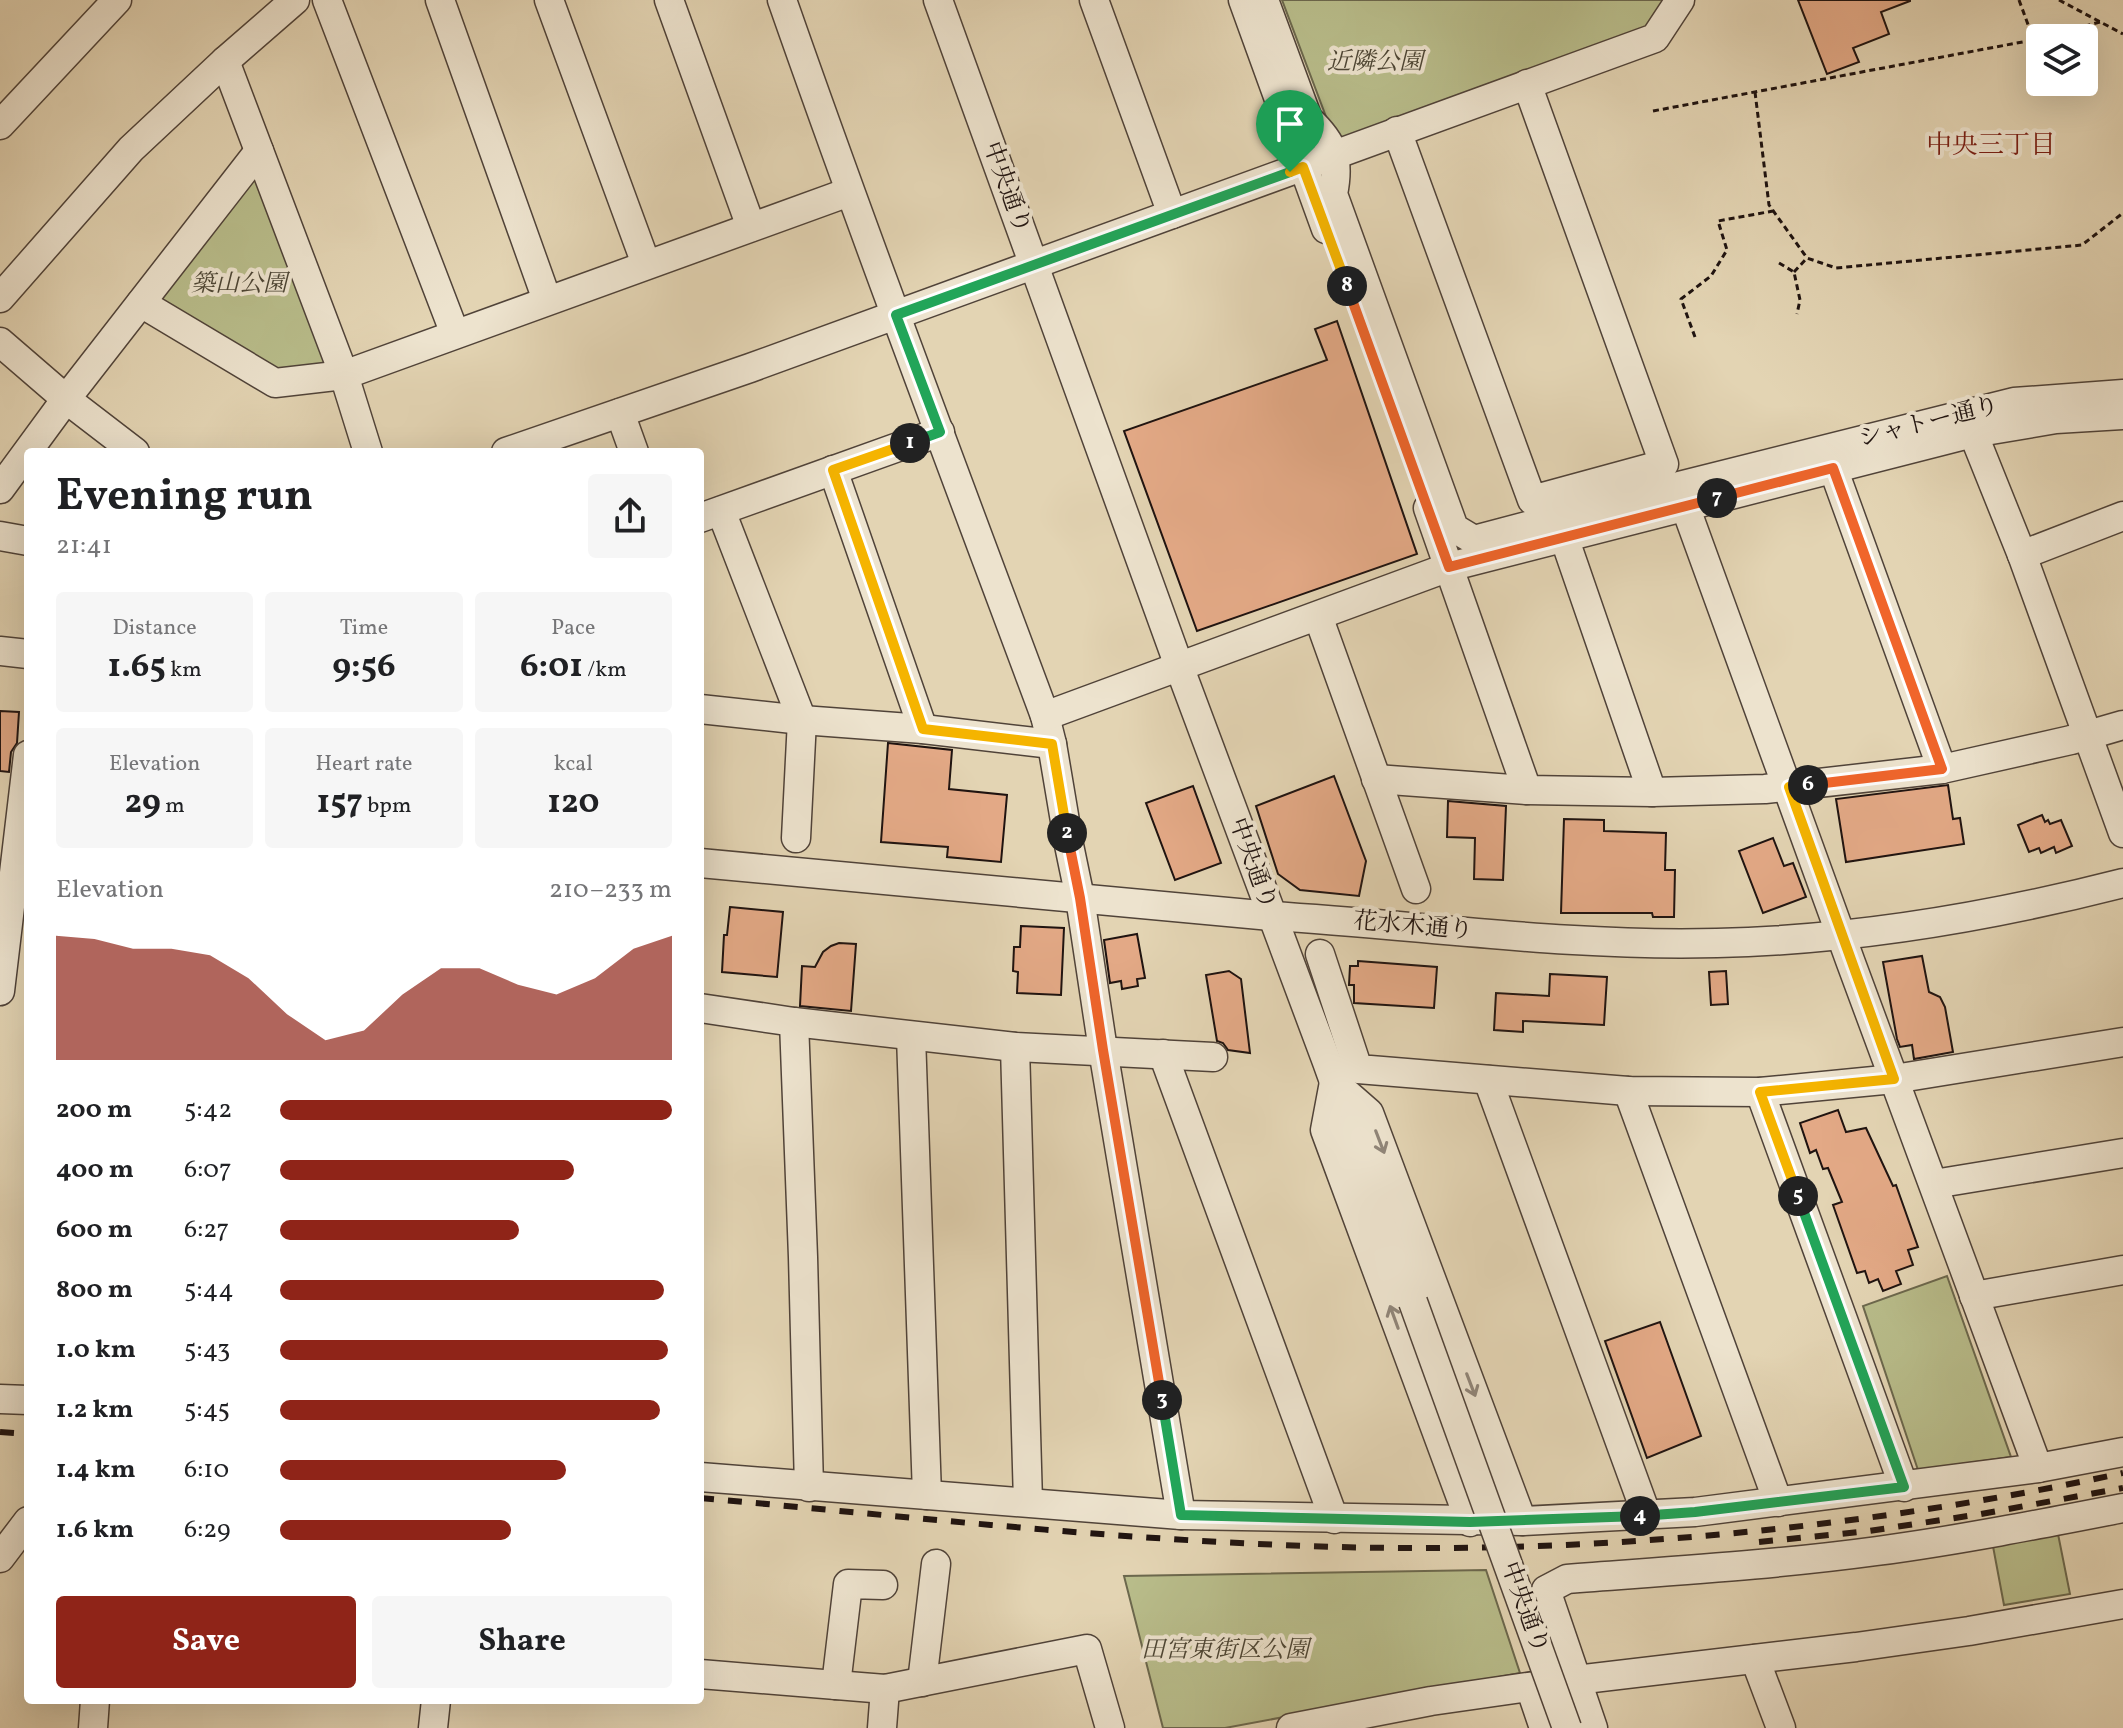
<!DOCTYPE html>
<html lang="en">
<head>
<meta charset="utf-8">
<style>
  :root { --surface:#fff; --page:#f6f6f6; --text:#202124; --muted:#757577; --accent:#8f2418 }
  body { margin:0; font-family:Vollkorn,"Noto Serif JP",serif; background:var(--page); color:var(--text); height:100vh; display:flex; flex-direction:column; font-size:30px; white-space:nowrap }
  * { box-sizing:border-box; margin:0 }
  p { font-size:26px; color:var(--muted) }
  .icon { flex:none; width:44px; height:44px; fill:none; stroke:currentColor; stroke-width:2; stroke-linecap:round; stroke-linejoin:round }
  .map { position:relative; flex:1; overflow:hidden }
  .drawer { position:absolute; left:24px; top:448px; width:680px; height:1256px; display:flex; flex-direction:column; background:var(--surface); border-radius:8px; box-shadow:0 8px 32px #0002 }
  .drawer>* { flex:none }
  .fabs { position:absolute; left:2026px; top:24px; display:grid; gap:16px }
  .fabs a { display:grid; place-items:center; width:72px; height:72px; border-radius:8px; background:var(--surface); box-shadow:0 8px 32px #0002; font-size:40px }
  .pin { position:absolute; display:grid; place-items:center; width:68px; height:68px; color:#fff; margin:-82px -34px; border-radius:50% 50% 50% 0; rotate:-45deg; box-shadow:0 0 8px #0007 }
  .pin .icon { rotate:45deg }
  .km { position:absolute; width:40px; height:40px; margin:-20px; border-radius:50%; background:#222; color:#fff; font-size:22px; line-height:40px; text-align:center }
  .round { display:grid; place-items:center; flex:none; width:84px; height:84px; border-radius:8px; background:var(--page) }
  .head { display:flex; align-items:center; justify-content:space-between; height:136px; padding:0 32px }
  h1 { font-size:44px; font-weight:700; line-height:60px }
  .metrics { display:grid; grid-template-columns:repeat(3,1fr); gap:12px; height:136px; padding:8px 32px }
  .metrics div { display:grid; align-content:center; border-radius:8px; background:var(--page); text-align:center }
  .metrics b { font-size:34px; font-weight:700 }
  .metrics small { font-size:22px; font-weight:400 }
  .metrics p { font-size:22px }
  .chart { height:224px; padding:16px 32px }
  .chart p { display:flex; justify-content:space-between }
  .chart svg { width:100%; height:144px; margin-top:8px; fill:var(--accent); opacity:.7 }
  .button { display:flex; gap:16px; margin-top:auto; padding:16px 32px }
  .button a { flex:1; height:92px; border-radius:8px; background:var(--accent); color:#fff; font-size:32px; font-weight:700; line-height:92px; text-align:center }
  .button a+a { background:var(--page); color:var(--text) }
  ul { padding:0 32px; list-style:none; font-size:26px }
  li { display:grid; grid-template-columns:128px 96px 1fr; align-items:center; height:60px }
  li i { height:20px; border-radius:10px; background:var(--accent) }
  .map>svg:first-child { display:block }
  .green { fill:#b8bc8a; stroke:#6c684d; stroke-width:2 }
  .building { fill:#e3a986; stroke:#1f1310; stroke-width:2 }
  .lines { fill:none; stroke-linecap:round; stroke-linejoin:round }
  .minor-casing { stroke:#504339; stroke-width:31 }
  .path { stroke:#1f1310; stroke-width:3; stroke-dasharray:6 4; stroke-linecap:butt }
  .minor { stroke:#ede3ce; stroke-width:28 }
  .rail { stroke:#1f1310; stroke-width:6; stroke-dasharray:14 14; stroke-linecap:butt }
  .minor-bridge-casing { stroke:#504339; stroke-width:31; stroke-linecap:butt }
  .minor-bridge { stroke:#ede3ce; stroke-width:28 }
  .oneway { stroke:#908578 }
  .split-1-casing { stroke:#fff; stroke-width:16 }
  .split-2-casing { stroke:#fff; stroke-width:16 }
  .split-3-casing { stroke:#fff; stroke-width:16 }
  .split-4-casing { stroke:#fff; stroke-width:16 }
  .split-5-casing { stroke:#fff; stroke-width:16 }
  .split-6-casing { stroke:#fff; stroke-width:16 }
  .split-7-casing { stroke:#fff; stroke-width:16 }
  .split-8-casing { stroke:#fff; stroke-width:16 }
  .split-9-casing { stroke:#fff; stroke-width:16 }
  .split-1 { stroke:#22a559; stroke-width:10 }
  .split-2 { stroke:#f5b400; stroke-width:10 }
  .split-3 { stroke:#f0652b; stroke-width:10 }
  .split-4 { stroke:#22a559; stroke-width:10 }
  .split-5 { stroke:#22a559; stroke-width:10 }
  .split-6 { stroke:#f5b400; stroke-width:10 }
  .split-7 { stroke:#f0652b; stroke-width:10 }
  .split-8 { stroke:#f0652b; stroke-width:10 }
  .split-9 { stroke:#f5b400; stroke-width:10 }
  .labels { text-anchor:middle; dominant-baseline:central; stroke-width:8; stroke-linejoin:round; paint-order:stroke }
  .park-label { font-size:24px; font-style:italic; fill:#4d4635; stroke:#ede3ce }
  .street-label { font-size:24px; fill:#1f1310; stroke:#ede3ce }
  .neighbourhood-label { font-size:26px; fill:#7a1f14; stroke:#ede3ce }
</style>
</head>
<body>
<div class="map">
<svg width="2123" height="1728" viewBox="0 0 2123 1728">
  <rect width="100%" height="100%" fill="#e3d4b3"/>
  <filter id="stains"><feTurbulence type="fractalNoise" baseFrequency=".0025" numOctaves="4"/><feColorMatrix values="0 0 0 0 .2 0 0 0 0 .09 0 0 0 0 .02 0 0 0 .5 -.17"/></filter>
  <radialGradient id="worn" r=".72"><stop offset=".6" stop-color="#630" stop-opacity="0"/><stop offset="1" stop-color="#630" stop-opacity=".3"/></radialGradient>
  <!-- green -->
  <g class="green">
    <polygon points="1282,0 1669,0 1650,28 1336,143"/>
    <polygon points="259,151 344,375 275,383 141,303"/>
    <polygon points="1947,1276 2011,1457 1918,1470 1863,1306"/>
    <polygon points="2057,1529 2070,1594 2004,1605 1992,1541"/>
    <polygon points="1486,1570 1520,1673 1225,1728 1163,1728 1124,1576"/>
  </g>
  <!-- building -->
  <g class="building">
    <polygon points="1798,0 1910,0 1910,1 1881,12 1889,34 1853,48 1859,62 1827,74"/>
    <polygon points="1337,321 1417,554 1197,631 1124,431 1327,360 1315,329"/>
    <polygon points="0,711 19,712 17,743 11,752 9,772 0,771"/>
    <polygon points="888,743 952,750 949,789 1007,795 1001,862 947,857 948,847 881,842"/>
    <polygon points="1334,776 1366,861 1359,896 1300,890 1278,874 1256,806"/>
    <polygon points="1948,785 1953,819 1960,818 1964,844 1846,862 1836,799"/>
    <polygon points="1193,786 1221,863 1175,880 1146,803"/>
    <polygon points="1448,801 1506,806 1503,880 1474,879 1475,838 1447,837"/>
    <polygon points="2042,815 2045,822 2048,820 2050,824 2061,820 2072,846 2056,853 2054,847 2041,853 2039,848 2029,852 2018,825"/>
    <polygon points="1564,819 1604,820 1604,831 1666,833 1665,870 1675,870 1674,917 1653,917 1652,913 1561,913"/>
    <polygon points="1773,838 1784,866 1793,863 1806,897 1763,913 1739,851"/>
    <polygon points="730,907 783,912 777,977 722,972 724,935 727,935"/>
    <polygon points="1021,926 1064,928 1061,995 1017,993 1018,972 1013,971 1014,947 1020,947"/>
    <polygon points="1137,934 1145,978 1137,979 1138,986 1122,989 1121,981 1110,983 1104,940"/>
    <polygon points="839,943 856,944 851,1011 800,1006 802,966 815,967 823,952 831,946"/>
    <polygon points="1922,956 1929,992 1940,997 1945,1007 1953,1052 1914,1059 1912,1045 1900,1047 1897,1039 1883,962"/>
    <polygon points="1358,961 1437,967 1434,1008 1354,1003 1354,985 1349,985 1350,966 1358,966"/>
    <polygon points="1229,971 1241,979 1250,1053 1228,1050 1223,1043 1217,1041 1206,975"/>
    <polygon points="1726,971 1728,1004 1711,1005 1709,972"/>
    <polygon points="1550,974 1607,977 1604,1025 1523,1021 1523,1032 1494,1030 1496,993 1549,996"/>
    <polygon points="1838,1110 1846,1132 1866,1128 1893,1186 1896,1185 1918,1247 1908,1250 1913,1265 1896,1271 1901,1284 1883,1291 1878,1279 1869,1283 1865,1271 1857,1273 1833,1205 1842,1202 1828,1168 1823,1169 1816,1150 1810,1153 1800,1123"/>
    <polygon points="1660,1322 1701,1436 1647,1458 1605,1341"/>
  </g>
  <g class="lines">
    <defs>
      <g id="minor">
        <polyline points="327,0 455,334"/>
        <polyline points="440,0 547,300"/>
        <polyline points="549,0 646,264"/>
        <polyline points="669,0 751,227"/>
        <path d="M782 0C866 240 956 477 1045 716L1052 744 1069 845 1080 898 1103 1050 1181 1515"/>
        <polyline points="938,0 1179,666 1327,1062 1413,1302"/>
        <polyline points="1094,0 1172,214"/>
        <polyline points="1243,0 1326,229"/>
        <path d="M1264 0 1308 119C1334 143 1340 160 1333 194L1454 528 1474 540 1675 487 2014 402 2123 394"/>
        <polyline points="225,61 344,375 368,452"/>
        <polyline points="0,125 117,0"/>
        <polyline points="1397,131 1532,500 1664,464 1527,84"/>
        <polyline points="0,298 131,149 225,61 295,0"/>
        <polyline points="141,303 275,383 344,375 849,192"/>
        <polyline points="0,342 66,399 135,452"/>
        <polyline points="620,413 634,452"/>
        <polyline points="1973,433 2022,555 2123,833"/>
        <polyline points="506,452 750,368 1655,38 1680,0"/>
        <polyline points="1833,468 1942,769"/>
        <polyline points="833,470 923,729"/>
        <polyline points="0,489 66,399 259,151"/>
        <polyline points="1685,506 1851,963 2038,1468"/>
        <polyline points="1428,508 1527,790"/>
        <polyline points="721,511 802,720 796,838"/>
        <polyline points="700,518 940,432"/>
        <polyline points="0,536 28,541"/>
        <polyline points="1564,537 1652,792"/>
        <polyline points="2022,555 2123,516"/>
        <polyline points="1318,616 1416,889"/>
        <polyline points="0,651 28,654"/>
        <polyline points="700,709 802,720 923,729 1052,744"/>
        <polyline points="1045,716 1449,567 1973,433 2056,419 2123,415"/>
        <polyline points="1376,779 1527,790 1652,792 1765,789 1942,769 2071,740 2123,725"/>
        <path d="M700 863 1271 916C1420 925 1568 947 1717 943 1854 940 1990 917 2123 883"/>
        <polyline points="1320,954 1358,1069 1628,1091 1760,1092 1894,1079 2123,1042"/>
        <polyline points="0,991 28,755"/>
        <polyline points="700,1008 794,1022 1015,1047 1213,1057"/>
        <polyline points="794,1022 803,1257 809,1487"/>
        <polyline points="911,1036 927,1495"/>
        <polyline points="1015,1047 1028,1502"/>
        <polyline points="1163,1054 1334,1519"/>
        <polyline points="1488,1080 1647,1516"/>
        <polyline points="1334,1082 1325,1130 1470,1522"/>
        <polyline points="1337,1085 1369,1113 1522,1521"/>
        <polyline points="1628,1091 1778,1502"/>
        <polyline points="1760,1092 1904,1487"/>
        <polyline points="1934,1184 2123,1153"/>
        <polyline points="1974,1296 2123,1270"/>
        <polyline points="0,1399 28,1400"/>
        <polyline points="700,1477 1181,1515 1522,1521 1695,1512 2038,1468 2123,1452"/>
        <polyline points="0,1558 28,1521"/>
        <polyline points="1755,1659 1781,1728"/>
        <polyline points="700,1674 885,1689 1087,1649 1110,1728"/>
        <polyline points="922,1682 936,1564"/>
        <polyline points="836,1685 848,1584 883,1585"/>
        <polyline points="1530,1687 1544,1728"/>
        <polyline points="93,1728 95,1700"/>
        <polyline points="433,1728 436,1700"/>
        <polyline points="882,1728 885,1689"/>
        <polyline points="1291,1728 1431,1701 1576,1680 1856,1647 1969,1631 2123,1604"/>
        <path d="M1593 1728 1546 1590 1567 1579C1670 1571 1774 1565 1877 1551 1959 1540 2041 1524 2123 1508"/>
      </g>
    </defs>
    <!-- minor casing -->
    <use href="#minor" class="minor-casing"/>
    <!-- path -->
    <g class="path">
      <polyline points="2019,0 2033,38"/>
      <polyline points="2059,0 2123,34"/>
      <polyline points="1755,92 1769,205 1807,258 1836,268 2082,245 2123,213"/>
      <polyline points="1653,111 2033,40 2100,22"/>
      <polyline points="1779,263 1794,272 1800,300 1797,314"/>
      <polyline points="1794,272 1807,258"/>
      <polyline points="1695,337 1681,299 1711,276 1727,250 1718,221 1773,211"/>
    </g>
    <!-- minor -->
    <use href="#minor" class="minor"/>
    <!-- rail -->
    <g class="rail">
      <polyline points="0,1432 28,1434"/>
      <path d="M700 1498C903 1516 1105 1539 1309 1546 1578 1556 1860 1530 2123 1473"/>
      <polyline points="1759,1542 1869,1531 1981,1514 2123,1488"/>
    </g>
    <defs>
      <polyline id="minor-bridge" points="1413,1302 1567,1728"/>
    </defs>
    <!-- minor-bridge casing -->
    <use href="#minor-bridge" class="minor-bridge-casing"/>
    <!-- minor-bridge -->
    <use href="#minor-bridge" class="minor-bridge"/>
  </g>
  <!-- one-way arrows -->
  <defs><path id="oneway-shaft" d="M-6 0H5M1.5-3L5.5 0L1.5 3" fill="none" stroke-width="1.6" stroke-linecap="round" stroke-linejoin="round" transform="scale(2)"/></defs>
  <g class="oneway">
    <use href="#oneway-shaft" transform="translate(1380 1142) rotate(69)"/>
    <use href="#oneway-shaft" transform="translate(1394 1317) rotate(-110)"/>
    <use href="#oneway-shaft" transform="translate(1471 1385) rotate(69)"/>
  </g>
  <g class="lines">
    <defs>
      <polyline id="split-1" points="910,443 940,432 896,315 1290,172"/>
      <polyline id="split-2" points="910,443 833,470 923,729 1052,744 1067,833"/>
      <polyline id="split-3" points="1067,833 1080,898 1103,1050 1162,1400"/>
      <polyline id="split-4" points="1162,1400 1181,1515 1470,1522 1640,1516"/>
      <polyline id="split-5" points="1640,1516 1695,1512 1904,1487 1798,1196"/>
      <polyline id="split-6" points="1798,1196 1760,1092 1894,1079 1789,787 1808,785"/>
      <polyline id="split-7" points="1717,498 1833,468 1942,769 1808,785"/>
      <polyline id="split-8" points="1347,286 1449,567 1717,498"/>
      <polyline id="split-9" points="1290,172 1303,167 1347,286"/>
    </defs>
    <!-- split-1 casing -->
    <use href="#split-1" class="split-1-casing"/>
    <!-- split-2 casing -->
    <use href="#split-2" class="split-2-casing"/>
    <!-- split-3 casing -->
    <use href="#split-3" class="split-3-casing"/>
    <!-- split-4 casing -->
    <use href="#split-4" class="split-4-casing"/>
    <!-- split-5 casing -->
    <use href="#split-5" class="split-5-casing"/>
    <!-- split-6 casing -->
    <use href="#split-6" class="split-6-casing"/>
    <!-- split-7 casing -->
    <use href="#split-7" class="split-7-casing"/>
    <!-- split-8 casing -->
    <use href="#split-8" class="split-8-casing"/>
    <!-- split-9 casing -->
    <use href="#split-9" class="split-9-casing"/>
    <!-- split-1 -->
    <use href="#split-1" class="split-1"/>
    <!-- split-2 -->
    <use href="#split-2" class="split-2"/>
    <!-- split-3 -->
    <use href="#split-3" class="split-3"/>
    <!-- split-4 -->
    <use href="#split-4" class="split-4"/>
    <!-- split-5 -->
    <use href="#split-5" class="split-5"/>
    <!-- split-6 -->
    <use href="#split-6" class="split-6"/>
    <!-- split-7 -->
    <use href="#split-7" class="split-7"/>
    <!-- split-8 -->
    <use href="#split-8" class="split-8"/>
    <!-- split-9 -->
    <use href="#split-9" class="split-9"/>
  </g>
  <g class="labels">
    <!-- park labels -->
    <g class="park-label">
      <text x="1375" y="63">近隣公園</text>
      <text x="239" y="285">築山公園</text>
      <text x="1225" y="1651">田宮東街区公園</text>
    </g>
    <!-- street labels -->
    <g class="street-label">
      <text transform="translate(1006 188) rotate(70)">中央通り</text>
      <text transform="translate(1929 423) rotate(-14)">シャトー通り</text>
      <text transform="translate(1252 864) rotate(70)">中央通り</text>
      <text transform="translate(1413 927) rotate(5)">花水木通り</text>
      <text transform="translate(1524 1608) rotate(70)">中央通り</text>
    </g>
    <!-- neighbourhood labels -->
    <g class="neighbourhood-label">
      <text x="1991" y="146">中央三丁目</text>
    </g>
  </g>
  <rect width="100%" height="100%" filter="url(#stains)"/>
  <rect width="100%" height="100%" fill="url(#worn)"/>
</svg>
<div class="fabs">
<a><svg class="icon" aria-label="layers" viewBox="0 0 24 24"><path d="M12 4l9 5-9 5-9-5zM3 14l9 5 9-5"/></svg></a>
</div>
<div class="pin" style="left:1290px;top:172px;background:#1e9e55"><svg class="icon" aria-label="arrive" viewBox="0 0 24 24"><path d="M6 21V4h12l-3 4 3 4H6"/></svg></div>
<b class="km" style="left:910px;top:443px">1</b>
<b class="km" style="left:1067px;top:833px">2</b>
<b class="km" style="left:1162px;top:1400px">3</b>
<b class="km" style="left:1640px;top:1516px">4</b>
<b class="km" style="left:1798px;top:1196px">5</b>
<b class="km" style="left:1808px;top:785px">6</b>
<b class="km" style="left:1717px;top:498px">7</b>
<b class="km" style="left:1347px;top:286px">8</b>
<section class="drawer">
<div class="head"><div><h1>Evening run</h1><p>21:41</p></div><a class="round"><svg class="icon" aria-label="share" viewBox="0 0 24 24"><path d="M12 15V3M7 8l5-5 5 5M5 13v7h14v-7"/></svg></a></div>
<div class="metrics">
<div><p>Distance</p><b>1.65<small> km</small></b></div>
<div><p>Time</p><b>9:56</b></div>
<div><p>Pace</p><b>6:01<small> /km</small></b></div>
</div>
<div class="metrics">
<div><p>Elevation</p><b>29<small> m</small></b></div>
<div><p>Heart rate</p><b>157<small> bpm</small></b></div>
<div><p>kcal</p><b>120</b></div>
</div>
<div class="chart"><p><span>Elevation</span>210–233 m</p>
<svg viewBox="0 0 160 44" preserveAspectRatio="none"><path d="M0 44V6L10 7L20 10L30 10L40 12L50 19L60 30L70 38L80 35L90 24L100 16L110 16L120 21L130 24L140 19L150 10L160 6V44z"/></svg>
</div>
<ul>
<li><b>200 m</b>5:42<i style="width:100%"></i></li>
<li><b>400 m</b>6:07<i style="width:75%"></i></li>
<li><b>600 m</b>6:27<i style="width:61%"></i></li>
<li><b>800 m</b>5:44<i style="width:98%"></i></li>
<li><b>1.0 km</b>5:43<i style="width:99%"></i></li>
<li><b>1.2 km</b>5:45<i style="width:97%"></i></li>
<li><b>1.4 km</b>6:10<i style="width:73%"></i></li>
<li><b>1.6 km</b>6:29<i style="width:59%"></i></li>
</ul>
<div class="button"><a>Save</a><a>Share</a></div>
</section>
</div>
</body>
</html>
